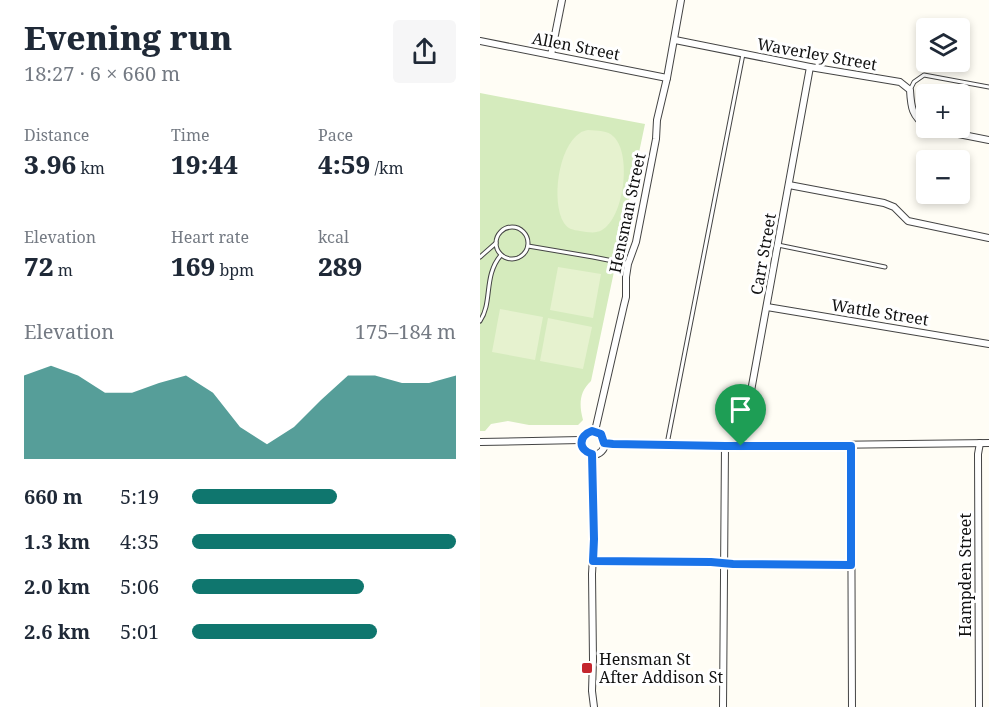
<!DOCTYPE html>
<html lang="en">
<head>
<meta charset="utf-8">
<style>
  :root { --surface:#fff; --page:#f6f6f7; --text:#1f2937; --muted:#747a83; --accent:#0f766e }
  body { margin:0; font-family:"Noto Serif",serif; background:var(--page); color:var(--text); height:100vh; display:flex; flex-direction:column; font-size:22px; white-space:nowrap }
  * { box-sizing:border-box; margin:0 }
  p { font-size:20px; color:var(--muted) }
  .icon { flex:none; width:33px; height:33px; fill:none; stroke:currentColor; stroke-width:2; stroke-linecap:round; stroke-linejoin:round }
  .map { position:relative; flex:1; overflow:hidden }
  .drawer { display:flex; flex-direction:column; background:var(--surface); width:480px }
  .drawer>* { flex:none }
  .buttons { position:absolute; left:436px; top:18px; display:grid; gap:12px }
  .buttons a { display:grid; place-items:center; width:54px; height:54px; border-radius:6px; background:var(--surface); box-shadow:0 3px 9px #0003; font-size:30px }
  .pin { position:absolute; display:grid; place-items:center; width:51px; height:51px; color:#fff; margin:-62px -26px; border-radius:50% 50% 50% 0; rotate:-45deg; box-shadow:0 0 6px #0007 }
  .pin .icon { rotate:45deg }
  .round { display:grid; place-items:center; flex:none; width:63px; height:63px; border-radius:6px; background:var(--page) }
  .overview { display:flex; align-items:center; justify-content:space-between; height:102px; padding:0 24px }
  h1 { font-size:33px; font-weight:800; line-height:45px }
  .figures { display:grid; grid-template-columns:repeat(3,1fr); gap:9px; height:102px; padding:6px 24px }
  .figures div { display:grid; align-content:center }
  .figures b { font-size:26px; font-weight:800 }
  .figures small { font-size:16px; font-weight:400 }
  .figures p { font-size:16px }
  .chart { height:168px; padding:12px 24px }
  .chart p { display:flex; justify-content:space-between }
  .chart svg { width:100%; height:108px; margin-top:6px; fill:var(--accent); opacity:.7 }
  ul { padding:0 24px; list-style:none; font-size:20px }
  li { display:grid; grid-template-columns:96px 72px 1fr; align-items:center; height:45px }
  li i { height:15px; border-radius:8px; background:var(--accent) }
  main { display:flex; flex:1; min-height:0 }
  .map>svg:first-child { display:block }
  .green { fill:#d5ebbd }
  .pitch { fill:#e6f2cf }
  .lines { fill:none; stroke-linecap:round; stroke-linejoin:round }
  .lane-casing { stroke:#444; stroke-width:5 }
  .street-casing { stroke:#444; stroke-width:8 }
  .lane { stroke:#fff; stroke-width:3 }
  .street { stroke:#fff; stroke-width:6 }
  .route-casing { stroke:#fff; stroke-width:12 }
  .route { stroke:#1a73e8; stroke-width:8 }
  .poi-dot { fill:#c4262e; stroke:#fff; stroke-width:2 }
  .labels { text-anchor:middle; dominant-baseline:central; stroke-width:6; stroke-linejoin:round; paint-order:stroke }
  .street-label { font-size:16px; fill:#111; stroke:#fff }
  .poi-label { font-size:16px; fill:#111; stroke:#fff; text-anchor:start }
</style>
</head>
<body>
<main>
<section class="drawer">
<div class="overview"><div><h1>Evening run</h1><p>18:27 · 6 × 660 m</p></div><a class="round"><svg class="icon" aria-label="share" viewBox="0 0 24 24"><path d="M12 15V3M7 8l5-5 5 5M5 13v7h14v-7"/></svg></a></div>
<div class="figures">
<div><p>Distance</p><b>3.96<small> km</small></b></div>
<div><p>Time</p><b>19:44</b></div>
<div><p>Pace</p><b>4:59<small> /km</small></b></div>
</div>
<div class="figures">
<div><p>Elevation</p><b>72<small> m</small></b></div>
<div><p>Heart rate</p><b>169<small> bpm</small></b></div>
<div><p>kcal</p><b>289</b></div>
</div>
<div class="chart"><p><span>Elevation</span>175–184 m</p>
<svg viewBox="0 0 160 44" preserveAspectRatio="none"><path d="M0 44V10L10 6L20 10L30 17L40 17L50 13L60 10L70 17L80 31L90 38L100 31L110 20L120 10L130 10L140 13L150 13L160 10V44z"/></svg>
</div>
<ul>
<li><b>660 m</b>5:19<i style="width:55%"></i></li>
<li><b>1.3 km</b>4:35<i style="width:100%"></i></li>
<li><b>2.0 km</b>5:06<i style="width:65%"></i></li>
<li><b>2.6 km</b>5:01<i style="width:70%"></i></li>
</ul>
</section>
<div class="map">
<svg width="509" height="707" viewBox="0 0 509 707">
  <rect width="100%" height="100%" fill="#fffdf5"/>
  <!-- green -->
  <path class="green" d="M0 93 165 124 111 381C99 392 99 405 103 420L98 425H49L28 421 11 424 5 431H0Z"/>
  <!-- pitch -->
  <g class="pitch">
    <path d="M108 130C117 131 128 130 134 137 152 155 144 218 122 230 115 234 108 232 100 231 93 230 88 229 84 223 71 202 78 147 100 133 102 131 105 131 108 130Z"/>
    <polygon points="78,267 121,274 113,318 70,310"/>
    <polygon points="20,309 63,317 55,360 12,352"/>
    <polygon points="68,318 112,327 103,369 60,361"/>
  </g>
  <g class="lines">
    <defs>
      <g id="lane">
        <polyline points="430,90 434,82 444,75 509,87"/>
        <circle cx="32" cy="243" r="16"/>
        <polyline points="298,245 405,267"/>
        <polyline points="48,246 113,257 148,264"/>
        <polyline points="0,257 16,243"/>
        <path d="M0 321C13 302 3 276 21 255"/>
        <polyline points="187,444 263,54"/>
      </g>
      <g id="street">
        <path d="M195 40 330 67 420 82 430 90C431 108 432 116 447 127"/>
        <polyline points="0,41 187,78"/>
        <polyline points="71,55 82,0"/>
        <polyline points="448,128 509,140"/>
        <polyline points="309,185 404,203 414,207 428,221 509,238"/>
        <polyline points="287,307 509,344"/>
        <polyline points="115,431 144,305 146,297 146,277 148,264 156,242 176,139 177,120 187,78 201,0"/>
        <circle cx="113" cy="443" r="12"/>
        <polyline points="0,442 101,440"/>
        <polyline points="124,443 261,446 509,443"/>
        <polyline points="261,446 330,67"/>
        <polyline points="371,446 372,707"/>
        <polyline points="112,454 114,539 112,574 113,660 112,691 114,707"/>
        <polyline points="113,561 231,562 243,564 371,565"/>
        <polyline points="243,707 245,446"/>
        <polyline points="499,707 498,454 500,443"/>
      </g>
    </defs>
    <!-- lane casing -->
    <use href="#lane" class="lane-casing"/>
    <!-- street casing -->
    <use href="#street" class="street-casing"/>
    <!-- lane -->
    <use href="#lane" class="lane"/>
    <!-- street -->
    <use href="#street" class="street"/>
  </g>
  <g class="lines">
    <defs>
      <path id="route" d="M112 431 121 434 124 443 133 444 245 446H371V565L253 564 231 562 113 561 114 539 112 454C98 450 98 436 112 431Z"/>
    </defs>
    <!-- route casing -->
    <use href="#route" class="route-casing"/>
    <!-- route -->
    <use href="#route" class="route"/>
  </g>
  <!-- markers -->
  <rect class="poi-dot" x="101" y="662" width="12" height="12" rx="3"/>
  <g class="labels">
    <!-- street labels -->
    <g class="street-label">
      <text transform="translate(96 46) rotate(11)">Allen Street</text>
      <text transform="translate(337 54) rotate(10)">Waverley Street</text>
      <text transform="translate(147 213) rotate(-78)">Hensman Street</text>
      <text transform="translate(283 254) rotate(-80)">Carr Street</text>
      <text transform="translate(400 312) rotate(9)">Wattle Street</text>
      <text transform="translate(485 575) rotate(-90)">Hampden Street</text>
    </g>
    <!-- poi labels -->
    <g class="poi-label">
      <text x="119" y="659">Hensman St<tspan x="119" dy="18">After Addison St</tspan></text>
    </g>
  </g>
</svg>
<div class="buttons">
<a><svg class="icon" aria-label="layers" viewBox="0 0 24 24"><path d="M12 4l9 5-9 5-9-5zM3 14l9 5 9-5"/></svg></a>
<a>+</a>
<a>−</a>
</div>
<div class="pin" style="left:261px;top:446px;background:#1e9e55"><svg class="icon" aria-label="arrive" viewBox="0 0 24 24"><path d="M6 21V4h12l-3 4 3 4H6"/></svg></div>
</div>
</main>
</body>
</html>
